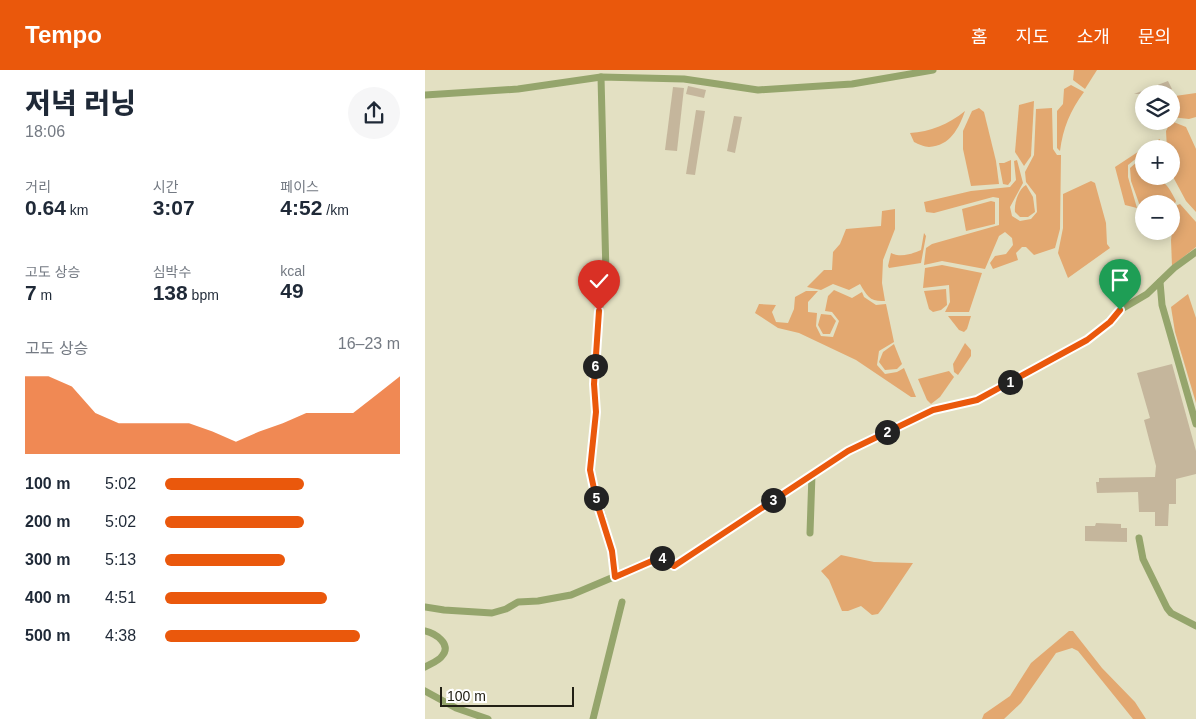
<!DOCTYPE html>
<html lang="ko">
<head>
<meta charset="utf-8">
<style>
  :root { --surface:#fff; --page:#f6f6f7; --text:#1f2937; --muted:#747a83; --accent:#ea580c }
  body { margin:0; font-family:Arial,"Noto Sans KR",sans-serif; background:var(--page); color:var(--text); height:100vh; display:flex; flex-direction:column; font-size:19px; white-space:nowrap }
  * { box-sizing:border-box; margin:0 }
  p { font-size:16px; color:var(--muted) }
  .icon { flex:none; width:28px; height:28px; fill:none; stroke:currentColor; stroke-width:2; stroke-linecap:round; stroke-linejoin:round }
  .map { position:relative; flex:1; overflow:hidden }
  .side { display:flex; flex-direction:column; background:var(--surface); width:425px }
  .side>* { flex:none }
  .fabs { position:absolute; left:710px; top:15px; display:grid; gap:10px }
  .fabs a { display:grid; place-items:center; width:45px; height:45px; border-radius:50%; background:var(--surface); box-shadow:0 2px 12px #0003; font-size:25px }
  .scale { position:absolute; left:15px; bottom:12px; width:134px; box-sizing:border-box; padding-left:5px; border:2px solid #222015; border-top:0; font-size:14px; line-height:18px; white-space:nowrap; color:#222015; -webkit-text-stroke:4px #fff; paint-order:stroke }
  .pin { position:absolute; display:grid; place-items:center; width:42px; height:42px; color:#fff; margin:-51px -21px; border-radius:50% 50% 50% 0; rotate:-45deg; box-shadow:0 0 5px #0007 }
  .pin .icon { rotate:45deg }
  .km { position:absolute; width:25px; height:25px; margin:-12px; border-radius:50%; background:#222; color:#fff; font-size:14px; line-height:25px; text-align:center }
  .round { display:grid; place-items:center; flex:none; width:52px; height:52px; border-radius:26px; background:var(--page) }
  .summary { display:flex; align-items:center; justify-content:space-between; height:85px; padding:0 25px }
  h1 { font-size:28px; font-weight:800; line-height:38px }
  .figures { display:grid; grid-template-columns:repeat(3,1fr); gap:8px; height:85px; padding:5px 25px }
  .figures div { display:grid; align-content:center }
  .figures b { font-size:21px; font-weight:800 }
  .figures small { font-size:14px; font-weight:400 }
  .figures p { font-size:14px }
  .chart { height:140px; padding:10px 25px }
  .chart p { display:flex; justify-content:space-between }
  .chart svg { width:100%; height:90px; margin-top:5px; fill:var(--accent); opacity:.7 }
  ul { padding:0 25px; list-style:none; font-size:16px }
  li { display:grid; grid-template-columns:80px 60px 1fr; align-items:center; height:38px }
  li i { height:12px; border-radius:6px; background:var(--accent) }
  header { display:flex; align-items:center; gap:30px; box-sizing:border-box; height:70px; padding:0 25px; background:var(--accent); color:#fff }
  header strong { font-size:24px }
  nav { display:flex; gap:28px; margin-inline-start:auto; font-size:18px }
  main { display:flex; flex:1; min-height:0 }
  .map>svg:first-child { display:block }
  .green { fill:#e3a870 }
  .building { fill:#c5b69c }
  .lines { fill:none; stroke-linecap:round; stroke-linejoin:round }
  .street { stroke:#95a56c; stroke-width:7 }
  .route-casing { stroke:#fff; stroke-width:10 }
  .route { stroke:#ea580c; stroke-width:6 }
</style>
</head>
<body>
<header>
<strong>Tempo</strong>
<nav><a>홈</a><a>지도</a><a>소개</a><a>문의</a></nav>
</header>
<main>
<section class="side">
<div class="summary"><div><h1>저녁 러닝</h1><p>18:06</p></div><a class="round"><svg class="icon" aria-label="share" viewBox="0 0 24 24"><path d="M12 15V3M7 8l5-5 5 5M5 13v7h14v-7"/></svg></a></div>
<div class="figures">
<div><p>거리</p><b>0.64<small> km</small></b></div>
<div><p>시간</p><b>3:07</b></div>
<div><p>페이스</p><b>4:52<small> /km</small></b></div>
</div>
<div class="figures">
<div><p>고도 상승</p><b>7<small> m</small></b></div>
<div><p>심박수</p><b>138<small> bpm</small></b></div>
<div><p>kcal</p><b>49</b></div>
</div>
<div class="chart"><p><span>고도 상승</span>16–23 m</p>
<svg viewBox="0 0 160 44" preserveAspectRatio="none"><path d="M0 44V6L10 6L20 11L30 24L40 29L50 29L60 29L70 29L80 33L90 38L100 33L110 29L120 24L130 24L140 24L150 15L160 6V44z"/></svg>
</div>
<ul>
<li><b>100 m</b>5:02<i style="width:59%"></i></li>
<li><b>200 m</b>5:02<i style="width:59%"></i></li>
<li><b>300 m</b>5:13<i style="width:51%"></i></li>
<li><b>400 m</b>4:51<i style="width:69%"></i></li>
<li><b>500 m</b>4:38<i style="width:83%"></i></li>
</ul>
</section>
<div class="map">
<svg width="771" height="649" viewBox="0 0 771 649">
  <rect width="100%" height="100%" fill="#e3e0c2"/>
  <!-- green -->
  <g class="green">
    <polygon points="649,0 672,0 660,19 648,10"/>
    <path d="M646 15 659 22C645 41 638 58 635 81L632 78V41L638 34 639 19Z"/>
    <polygon points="771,23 771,47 764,49 746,47 746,28 750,26"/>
    <polygon points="609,31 606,86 599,96 590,82 594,35"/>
    <polygon points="554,38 559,42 571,91 574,114 546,116 538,79 538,61 547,41"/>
    <polygon points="627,38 628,79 632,85 636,85 635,159 630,178 609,185 601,177 597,177 591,183 593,190 568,199 565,193 570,186 581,184 588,175 587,168 580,162 574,166 560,199 517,191 499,195 501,178 507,174 574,155 574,128 568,127 509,143 501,142 499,132 546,121 585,117 591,110 589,91 592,90 598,113 585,137 587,146 595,151 606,149 612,142 611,125 601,112 600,102 609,85 611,39"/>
    <path d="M540 41C534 58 525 76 504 77 500 77 493 74 489 72L485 63C505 62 524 54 540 41Z"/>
    <polygon points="746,51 761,57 771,79 771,142 761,131 746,103 746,79 742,79 741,61"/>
    <polygon points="735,69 734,79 719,79 719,88 713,87 703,95 703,107 712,138 700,135 690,97 728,72"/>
    <polygon points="586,90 586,111 583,115 578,114 574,93 579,93"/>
    <path d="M719 90V106C737 106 743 115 751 131L746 142V134H719V138L715 136 706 111 705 98 713 91Z"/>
    <polygon points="666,111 670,113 681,153 682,174 685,178 643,208 633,183 638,158 638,124"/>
    <path d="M601 115 608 127 610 142 603 147H595L590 142C589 133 593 120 601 115Z"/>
    <polygon points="566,131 570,132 570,154 541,161 537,139"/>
    <polygon points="755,134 771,152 771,177 747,196 746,170 750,136"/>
    <path d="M470 139V159L458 190 457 213 460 231C445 232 442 226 435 214L424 220 408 214 396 220 382 217 399 200H407L408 182 415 174 421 159 456 156 457 141Z"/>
    <path d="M499 163 501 166 496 193 464 198 463 196 466 183C475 188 487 184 496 180Z"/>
    <polygon points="517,195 557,203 544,242 520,242 525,232 524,215 498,218 500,198"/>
    <polygon points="521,219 522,235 516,240 508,242 504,239 499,221"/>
    <polygon points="409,220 427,228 437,222 439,227 451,235 461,234 469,272 454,281 452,295 460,304 472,302 479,298 491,327 486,327 431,290 374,263 353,258 330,243 334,234 351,235 347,242 351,252 363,253 369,239 370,227 381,221 393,221 383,232 383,242 392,243 391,256 396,266 408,267 414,251 407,242 400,241 403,226"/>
    <polygon points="763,224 771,248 771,333 750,262 746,237"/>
    <polygon points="396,244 406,245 411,251 405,264 398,264 393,255"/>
    <polygon points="523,246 546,246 542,259 539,262 534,260"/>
    <polygon points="540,273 546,280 546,286 533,305 529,302 528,294"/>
    <polygon points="469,274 477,294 472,299 460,300 454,292 458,282"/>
    <polygon points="524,301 529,307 515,327 506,334 502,330 493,309"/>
    <polygon points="416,485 449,492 488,493 457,539 453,544 447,545 436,536 423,541 417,541 404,510 396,501"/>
    <polygon points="644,561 648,561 677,598 710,632 721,649 708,649 653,581 647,578 631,583 596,633 579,649 557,649 559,644 585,626 606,593"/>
  </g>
  <!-- building -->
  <g class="building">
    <polygon points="743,11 747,19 734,24 709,24"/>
    <polygon points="263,16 281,20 279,28 261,24"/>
    <polygon points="248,17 259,18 252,81 240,80"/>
    <polygon points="271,40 280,41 270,105 261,104"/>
    <polygon points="309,46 317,47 310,83 302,81"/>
    <polygon points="747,294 771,381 771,404 751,409 751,434 744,434 743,456 730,456 730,442 714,442 713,422 672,423 671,412 674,412 674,408 730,407 731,396 719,350 725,348 712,303"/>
    <polygon points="671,453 696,454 696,458 702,458 702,472 660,471 660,456 670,456"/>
  </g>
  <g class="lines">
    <!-- street -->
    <g class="street">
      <polyline points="176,7 181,204 174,241 169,314 171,342 165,400 187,481 190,507"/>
      <polyline points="0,25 93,19 176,7 259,9 333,20 427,14 508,0"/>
      <polyline points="735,212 737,235 771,354"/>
      <polyline points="385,463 387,404"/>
      <polyline points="714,468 718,489 742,538 746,543 771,556"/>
      <polyline points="0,537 19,540 67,543 81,539 93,532 113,531 146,525 236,487 249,495 423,381 508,340 552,330 662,270 685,252 695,240 722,224 749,198 771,182"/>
      <path d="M0 561C9 563 28 574 17 586 14 591 5 594 0 597"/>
      <polyline points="0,621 31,638 63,649"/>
      <polyline points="168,649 197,532"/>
    </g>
  </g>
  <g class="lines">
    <defs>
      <polyline id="route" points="174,241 169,314 171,342 165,400 172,433 187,481 190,507 236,487 249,496 423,381 508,340 552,330 662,270 685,252 695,240"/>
    </defs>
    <!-- route casing -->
    <use href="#route" class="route-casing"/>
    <!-- route -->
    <use href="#route" class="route"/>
  </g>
</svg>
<div class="fabs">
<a><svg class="icon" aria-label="layers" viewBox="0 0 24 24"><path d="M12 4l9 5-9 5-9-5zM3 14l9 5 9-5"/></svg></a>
<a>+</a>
<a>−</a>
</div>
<div class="scale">100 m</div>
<div class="pin" style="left:695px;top:240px;background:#1e9e55"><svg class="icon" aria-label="arrive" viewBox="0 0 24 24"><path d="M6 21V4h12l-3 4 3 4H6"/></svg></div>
<div class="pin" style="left:174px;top:241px;background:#d93025"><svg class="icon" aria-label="check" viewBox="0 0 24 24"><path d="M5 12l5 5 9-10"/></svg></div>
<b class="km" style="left:585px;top:312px">1</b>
<b class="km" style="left:462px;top:362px">2</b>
<b class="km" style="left:348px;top:430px">3</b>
<b class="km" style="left:237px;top:488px">4</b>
<b class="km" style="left:171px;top:428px">5</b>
<b class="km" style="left:170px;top:296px">6</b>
</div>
</main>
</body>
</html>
